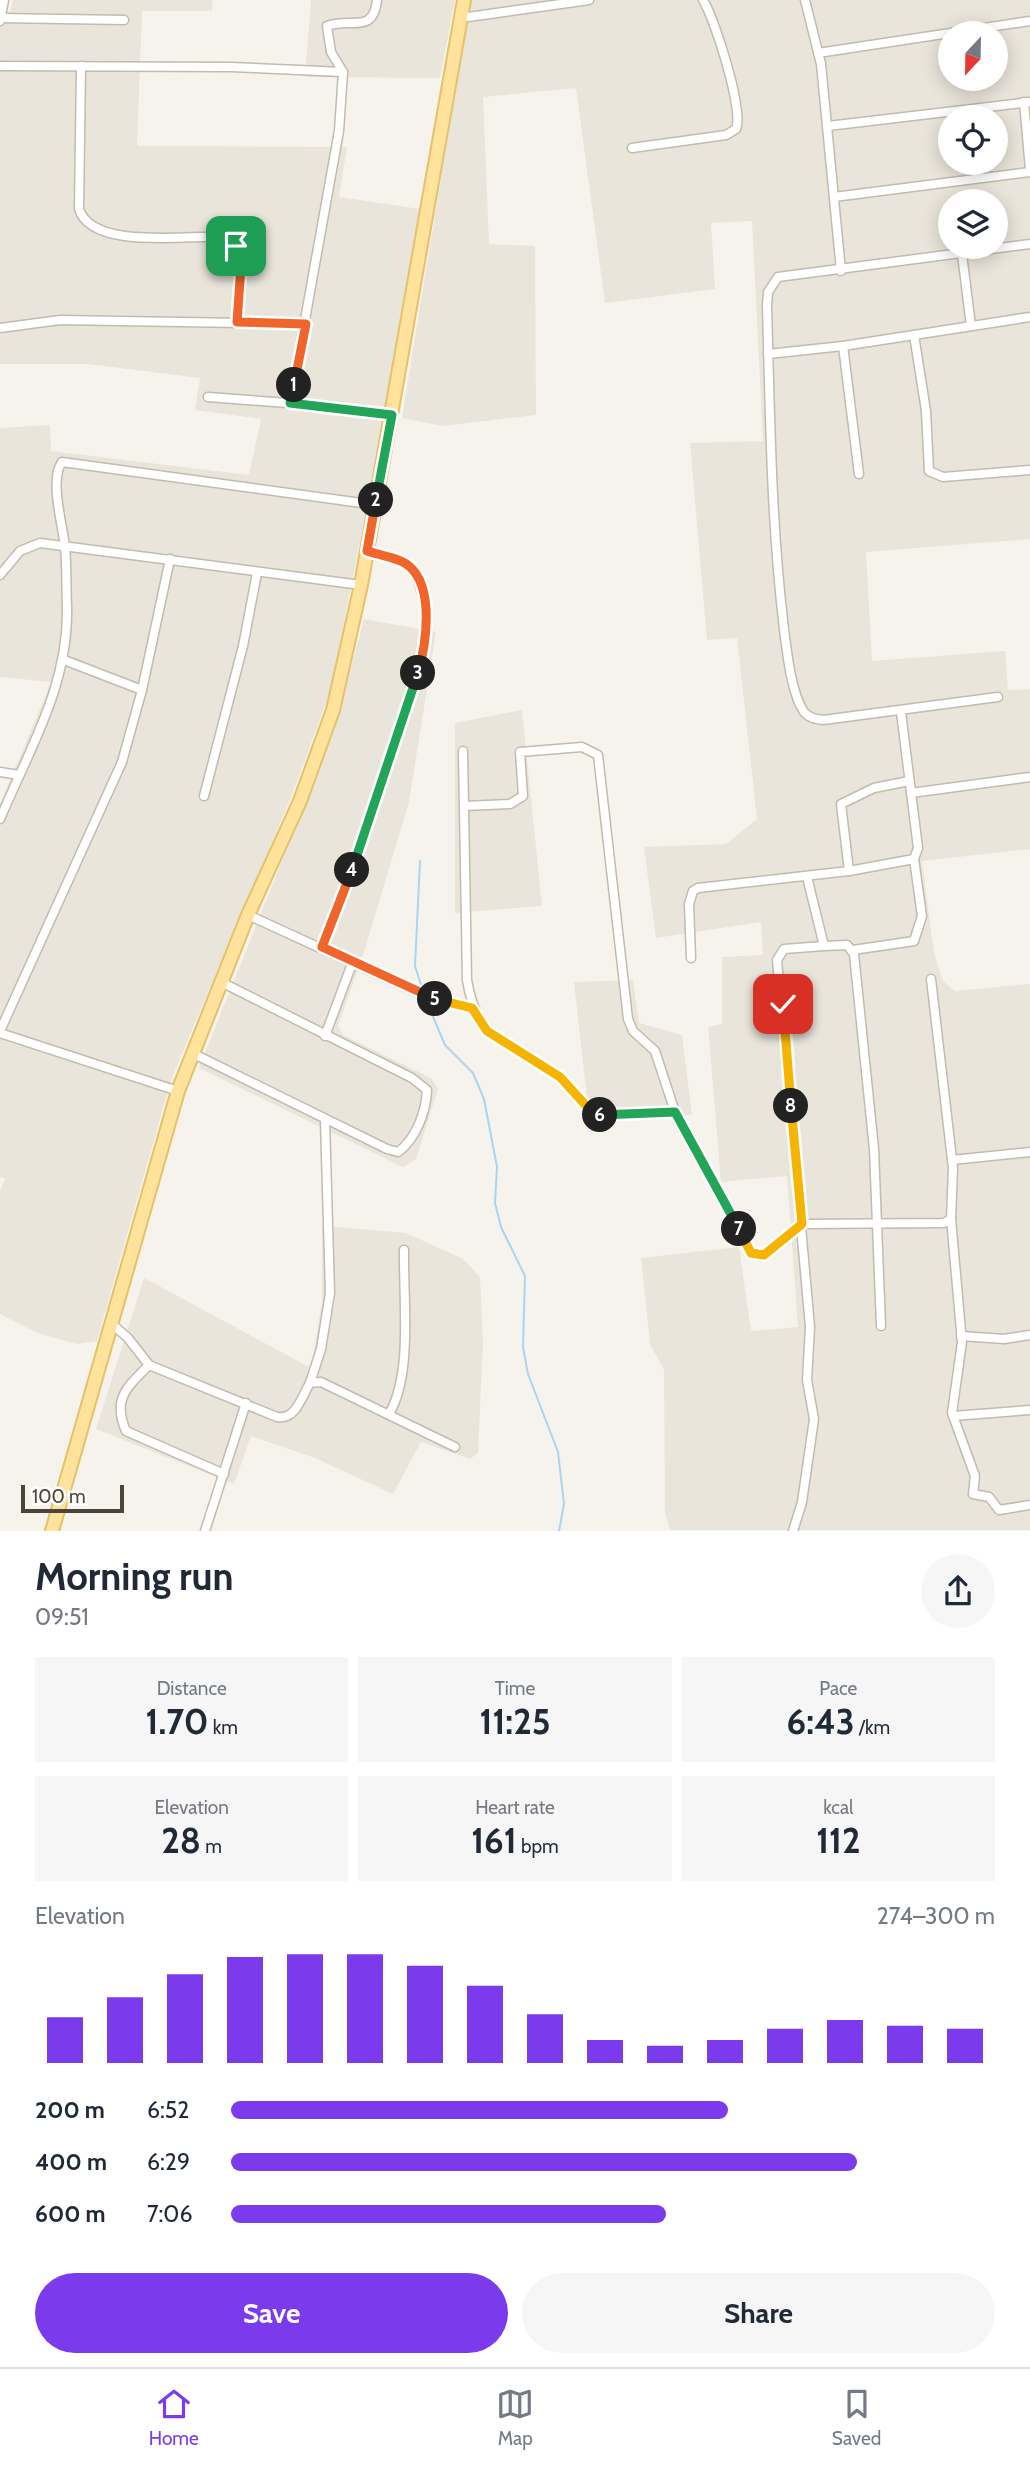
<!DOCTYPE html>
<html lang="en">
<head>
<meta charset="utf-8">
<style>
  :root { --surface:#fff; --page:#f6f6f7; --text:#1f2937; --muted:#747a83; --line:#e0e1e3; --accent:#7c3aed }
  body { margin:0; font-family:Cabin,sans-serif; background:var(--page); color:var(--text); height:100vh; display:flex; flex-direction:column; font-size:26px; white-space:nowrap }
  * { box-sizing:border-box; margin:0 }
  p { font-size:23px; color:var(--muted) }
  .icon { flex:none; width:38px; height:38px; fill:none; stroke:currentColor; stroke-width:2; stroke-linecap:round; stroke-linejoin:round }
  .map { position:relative; height:1531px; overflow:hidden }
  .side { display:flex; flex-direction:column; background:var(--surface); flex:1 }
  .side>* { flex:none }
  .needle { width:46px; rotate:202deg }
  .fabs { position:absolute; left:938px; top:21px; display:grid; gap:14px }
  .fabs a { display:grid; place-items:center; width:70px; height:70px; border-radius:50%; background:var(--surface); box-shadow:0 4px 18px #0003; font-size:35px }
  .scale { position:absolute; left:21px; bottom:18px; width:103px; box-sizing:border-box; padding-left:7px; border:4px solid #4b4439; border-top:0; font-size:19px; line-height:24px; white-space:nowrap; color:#4b4439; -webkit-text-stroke:5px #fff; paint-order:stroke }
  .pin { position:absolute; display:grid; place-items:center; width:60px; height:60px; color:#fff; margin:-30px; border-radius:14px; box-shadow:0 4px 10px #0006 }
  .km { position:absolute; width:35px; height:35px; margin:-18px; border-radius:50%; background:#222; color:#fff; font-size:19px; line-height:35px; text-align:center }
  .round { display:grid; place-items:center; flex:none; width:74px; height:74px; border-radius:37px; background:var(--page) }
  .overview { display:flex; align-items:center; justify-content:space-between; height:119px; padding:0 35px }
  h1 { font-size:38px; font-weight:800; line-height:52px }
  .metrics { display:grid; grid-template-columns:repeat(3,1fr); gap:10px; height:119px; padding:7px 35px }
  .metrics div { display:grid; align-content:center; border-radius:0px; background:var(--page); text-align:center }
  .metrics b { font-size:35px; font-weight:800 }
  .metrics small { font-size:19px; font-weight:400 }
  .metrics p { font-size:19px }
  .chart { height:196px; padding:14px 35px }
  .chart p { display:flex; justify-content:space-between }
  .chart svg { width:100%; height:126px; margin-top:7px; stroke:var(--accent); stroke-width:6 }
  .action { display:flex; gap:14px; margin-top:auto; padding:14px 35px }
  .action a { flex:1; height:80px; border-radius:42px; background:var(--accent); color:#fff; font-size:28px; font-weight:800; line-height:80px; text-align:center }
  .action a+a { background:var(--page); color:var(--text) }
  ul { padding:0 35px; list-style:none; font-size:23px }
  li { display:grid; grid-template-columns:112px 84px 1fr; align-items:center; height:52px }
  li i { height:18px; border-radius:9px; background:var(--accent) }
  .tab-bar { display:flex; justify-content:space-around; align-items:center; height:98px; border-top:2px solid var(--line); background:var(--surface); font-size:19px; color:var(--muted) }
  .tab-bar a { display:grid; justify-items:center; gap:4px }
  .tab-bar .active { color:var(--accent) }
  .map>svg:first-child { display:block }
  .residential { fill:#eae5da; fill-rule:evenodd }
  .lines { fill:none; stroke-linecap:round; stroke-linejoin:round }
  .stream { stroke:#a9d4f2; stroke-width:2 }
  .minor-casing { stroke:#c2bbae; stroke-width:11 }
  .primary-casing { stroke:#e6c16a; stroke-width:16 }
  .minor { stroke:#fff; stroke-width:8 }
  .primary { stroke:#ffe39c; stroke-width:12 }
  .split-1-casing { stroke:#fff; stroke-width:14 }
  .split-2-casing { stroke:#fff; stroke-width:14 }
  .split-3-casing { stroke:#fff; stroke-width:14 }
  .split-4-casing { stroke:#fff; stroke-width:14 }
  .split-5-casing { stroke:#fff; stroke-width:14 }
  .split-6-casing { stroke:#fff; stroke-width:14 }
  .split-7-casing { stroke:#fff; stroke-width:14 }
  .split-8-casing { stroke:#fff; stroke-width:14 }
  .split-9-casing { stroke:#fff; stroke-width:14 }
  .split-1 { stroke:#f0652b; stroke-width:9 }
  .split-2 { stroke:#22a559; stroke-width:9 }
  .split-3 { stroke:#f0652b; stroke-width:9 }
  .split-4 { stroke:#22a559; stroke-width:9 }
  .split-5 { stroke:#f0652b; stroke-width:9 }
  .split-6 { stroke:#f5b400; stroke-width:9 }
  .split-7 { stroke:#22a559; stroke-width:9 }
  .split-8 { stroke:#f5b400; stroke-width:9 }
  .split-9 { stroke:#f5b400; stroke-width:9 }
</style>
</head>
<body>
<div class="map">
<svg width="1030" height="1531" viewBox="0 0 1030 1531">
  <rect width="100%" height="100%" fill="#f6f3ec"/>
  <!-- residential -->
  <g class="residential">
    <polygon points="13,0 213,0 212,11 142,11 137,146 347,147 339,197 420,209 370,492 330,692 292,795 172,1077 97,1341 77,1344 37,1333 0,1314 0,1191 5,1179 0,1177 0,805 51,682 0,677 0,428 50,425 51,451 249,475 261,419 195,410 200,378 88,364 0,364 0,12 10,12"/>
    <polygon points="311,0 455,0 440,78 305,77"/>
    <path d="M470 0H1030V539L866 552 872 661 1005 651 1008 690 1030 689V849L922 861 934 953 943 981 955 991 1030 984V1530H670L665 1512 664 1370 650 1344 641 1258 739 1247 751 1331 798 1327 787 1176 721 1182 708 1027 722 1024V957L763 955 761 922 656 938 644 847 726 844 757 819 737 638 707 640 690 443 763 441 752 221 711 223 715 289 605 303 576 88 483 97 489 244 535 246 536 415 443 426 402 418ZM950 33H996V79H950ZM950 117H996V163H950ZM950 201H996V247H950Z"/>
    <polygon points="364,619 436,632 409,802 365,949 338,1026 343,1035 431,1078 438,1089 416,1159 403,1167 199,1068 333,734"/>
    <polygon points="522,710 542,906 455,913 455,723"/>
    <polygon points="633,980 639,1023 682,1035 692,1115 598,1123 589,1116 574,982"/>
    <polygon points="322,1226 406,1233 463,1259 480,1277 483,1342 478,1453 470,1459 421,1442 393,1494 315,1458 251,1436 234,1484 96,1429 144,1278 311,1368 322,1302"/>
  </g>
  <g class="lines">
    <!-- stream -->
    <g class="stream">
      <polyline points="420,861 415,966 423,991"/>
      <polyline points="426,1000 445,1045 473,1073 484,1099 497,1167 495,1203 501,1227 525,1276 523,1347 528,1374 558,1452 564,1504 559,1531"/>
    </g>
    <defs>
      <g id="minor">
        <polyline points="805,0 821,64 841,271"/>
        <polyline points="0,18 124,20"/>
        <polyline points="461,18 589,0"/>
        <polyline points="0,21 4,0"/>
        <polyline points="818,53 1030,21"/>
        <polyline points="0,66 231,67 343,72"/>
        <path d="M81 66 79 209C92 250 186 235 222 237 253 248 239 296 237 322"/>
        <polyline points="1024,102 1030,170"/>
        <polyline points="828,126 1030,102"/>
        <path d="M632 148 726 135 736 129C744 111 715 19 703 0"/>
        <polyline points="834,197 1030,172"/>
        <polyline points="962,254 971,326"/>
        <polyline points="0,328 60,320 306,324"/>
        <polyline points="914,335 926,411 929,471 943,477 1030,470"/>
        <polyline points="843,346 859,474"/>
        <polyline points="768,354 843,346 1030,317"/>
        <polyline points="208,397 327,406 392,415"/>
        <path d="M290 403 339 131 343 72 331 52 327 26C352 17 373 35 377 0"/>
        <polyline points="0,575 20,551 40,543 361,585"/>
        <polyline points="64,660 142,690"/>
        <path d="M998 697 823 720C816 719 809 718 804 712 791 693 787 652 784 629 771 522 770 413 767 305L768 292 778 277 1030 244"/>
        <path d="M463 751 467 980C478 1047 512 1041 559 1076 573 1087 582 1105 597 1115L675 1112"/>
        <polyline points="0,772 19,775"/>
        <polyline points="911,793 1030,777"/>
        <polyline points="204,796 243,646 257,573"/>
        <polyline points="464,806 510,804 523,796 520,752 582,747 598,755 628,1019 633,1031 655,1051 677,1118 752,1253 764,1255 802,1224 944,1223 951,1219 953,1168 931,979"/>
        <path d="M0 819C30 748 69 685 67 606 66 586 67 566 65 547 63 526 49 480 62 462L376 505"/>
        <polyline points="849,871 841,804 874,788 909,781"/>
        <polyline points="807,877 824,946 847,945 854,954 874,1149 881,1326"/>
        <polyline points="248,915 425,996 472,1008"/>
        <polyline points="322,947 353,866 419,670 427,631 424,598 416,575 407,564 367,551"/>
        <polyline points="853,950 914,941 922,916 914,859"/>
        <polyline points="691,958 689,904 693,891 698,888 849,871 914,859 918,848 901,712"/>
        <polyline points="0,1031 122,762 142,690 170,559"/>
        <polyline points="0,1033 178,1091"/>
        <polyline points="325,1036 353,961"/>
        <path d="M192 1053 387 1149 398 1152C416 1139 426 1112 427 1090L412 1078 221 982"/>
        <polyline points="952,1160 1030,1152"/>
        <polyline points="951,1219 962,1342 952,1413 975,1476 973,1494 989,1497 999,1510 1030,1505"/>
        <path d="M111 1323 128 1338 149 1365 277 1417C296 1420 301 1398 310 1383L321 1382 455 1447"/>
        <polyline points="961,1336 1004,1339 1030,1335"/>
        <path d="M149 1365C127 1387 112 1399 126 1431L224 1474"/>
        <polyline points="310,1383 321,1349 330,1293 325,1120"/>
        <path d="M389 1414C413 1374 403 1298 404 1250"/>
        <polyline points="953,1416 1030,1410"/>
        <polyline points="205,1531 246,1403"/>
        <polyline points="793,1531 802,1502 814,1419 807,1380 810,1327 777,960 784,949 824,946"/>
      </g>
      <polyline id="primary" points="52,1531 178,1091 248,915 300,801 333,710 361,585 464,0"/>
    </defs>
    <!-- minor casing -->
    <use href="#minor" class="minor-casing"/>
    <!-- primary casing -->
    <use href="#primary" class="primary-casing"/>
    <!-- minor -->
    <use href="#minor" class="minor"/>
    <!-- primary -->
    <use href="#primary" class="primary"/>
  </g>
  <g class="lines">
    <defs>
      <polyline id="split-1" points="236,246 241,267 237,322 306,324 294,385"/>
      <polyline id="split-2" points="294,385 290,403 392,415 376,500"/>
      <path id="split-3" d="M376 500 367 551C379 555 400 558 409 566 435 588 426 645 418 673"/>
      <polyline id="split-4" points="352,870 418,673"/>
      <polyline id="split-5" points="352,870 322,947 435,999"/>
      <polyline id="split-6" points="435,999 472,1008 487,1031 560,1077 591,1111 600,1115"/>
      <polyline id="split-7" points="600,1115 675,1112 739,1229"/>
      <polyline id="split-8" points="739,1229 751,1253 764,1255 802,1224 791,1106"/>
      <polyline id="split-9" points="783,1004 791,1106"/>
    </defs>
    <!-- split-1 casing -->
    <use href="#split-1" class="split-1-casing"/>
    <!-- split-2 casing -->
    <use href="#split-2" class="split-2-casing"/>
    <!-- split-3 casing -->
    <use href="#split-3" class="split-3-casing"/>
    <!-- split-4 casing -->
    <use href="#split-4" class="split-4-casing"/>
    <!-- split-5 casing -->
    <use href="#split-5" class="split-5-casing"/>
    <!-- split-6 casing -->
    <use href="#split-6" class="split-6-casing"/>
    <!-- split-7 casing -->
    <use href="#split-7" class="split-7-casing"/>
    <!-- split-8 casing -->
    <use href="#split-8" class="split-8-casing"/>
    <!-- split-9 casing -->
    <use href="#split-9" class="split-9-casing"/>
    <!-- split-1 -->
    <use href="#split-1" class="split-1"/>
    <!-- split-2 -->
    <use href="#split-2" class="split-2"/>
    <!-- split-3 -->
    <use href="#split-3" class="split-3"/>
    <!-- split-4 -->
    <use href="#split-4" class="split-4"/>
    <!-- split-5 -->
    <use href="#split-5" class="split-5"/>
    <!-- split-6 -->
    <use href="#split-6" class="split-6"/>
    <!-- split-7 -->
    <use href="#split-7" class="split-7"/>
    <!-- split-8 -->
    <use href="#split-8" class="split-8"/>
    <!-- split-9 -->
    <use href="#split-9" class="split-9"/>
  </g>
</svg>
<div class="fabs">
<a><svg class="needle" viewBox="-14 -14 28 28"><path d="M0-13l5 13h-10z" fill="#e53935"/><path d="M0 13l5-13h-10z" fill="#747a83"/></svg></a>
<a><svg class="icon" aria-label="locate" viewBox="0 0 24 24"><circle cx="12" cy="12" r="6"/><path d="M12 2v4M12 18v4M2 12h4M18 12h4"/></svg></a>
<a><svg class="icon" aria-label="layers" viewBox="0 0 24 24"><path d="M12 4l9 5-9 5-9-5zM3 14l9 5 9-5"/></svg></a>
</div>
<div class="scale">100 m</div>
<div class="pin" style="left:236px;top:246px;background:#1e9e55"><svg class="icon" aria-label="arrive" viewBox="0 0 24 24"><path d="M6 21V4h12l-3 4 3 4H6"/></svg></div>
<div class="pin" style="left:783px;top:1004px;background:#d93025"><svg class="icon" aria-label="check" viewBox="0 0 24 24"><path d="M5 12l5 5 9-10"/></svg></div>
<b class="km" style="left:294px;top:385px">1</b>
<b class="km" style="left:376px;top:500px">2</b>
<b class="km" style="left:418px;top:673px">3</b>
<b class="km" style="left:352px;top:870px">4</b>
<b class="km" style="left:435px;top:999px">5</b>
<b class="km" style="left:600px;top:1115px">6</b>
<b class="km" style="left:739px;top:1229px">7</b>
<b class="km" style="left:791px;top:1106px">8</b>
</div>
<section class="side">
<div class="overview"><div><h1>Morning run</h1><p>09:51</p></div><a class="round"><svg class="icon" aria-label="share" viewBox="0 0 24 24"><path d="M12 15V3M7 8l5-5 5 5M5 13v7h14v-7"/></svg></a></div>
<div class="metrics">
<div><p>Distance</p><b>1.70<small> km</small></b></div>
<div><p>Time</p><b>11:25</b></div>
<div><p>Pace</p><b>6:43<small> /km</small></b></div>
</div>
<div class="metrics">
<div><p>Elevation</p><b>28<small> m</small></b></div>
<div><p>Heart rate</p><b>161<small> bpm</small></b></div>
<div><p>kcal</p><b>112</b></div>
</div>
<div class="chart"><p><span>Elevation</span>274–300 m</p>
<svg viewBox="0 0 160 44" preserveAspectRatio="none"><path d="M5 44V28M15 44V21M25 44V13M35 44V7M45 44V6M55 44V6M65 44V10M75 44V17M85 44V27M95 44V36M105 44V38M115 44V36M125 44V32M135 44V29M145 44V31M155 44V32"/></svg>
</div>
<ul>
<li><b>200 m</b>6:52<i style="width:65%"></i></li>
<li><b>400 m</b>6:29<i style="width:82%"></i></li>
<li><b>600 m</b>7:06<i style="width:57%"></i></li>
</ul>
<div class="action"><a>Save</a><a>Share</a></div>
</section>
<nav class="tab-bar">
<a class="active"><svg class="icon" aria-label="home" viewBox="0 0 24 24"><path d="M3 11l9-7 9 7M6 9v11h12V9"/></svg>Home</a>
<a><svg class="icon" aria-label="map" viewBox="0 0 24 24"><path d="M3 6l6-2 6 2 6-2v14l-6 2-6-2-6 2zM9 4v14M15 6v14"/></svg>Map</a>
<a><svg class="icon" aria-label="saved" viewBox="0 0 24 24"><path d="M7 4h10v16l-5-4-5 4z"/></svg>Saved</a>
</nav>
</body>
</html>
